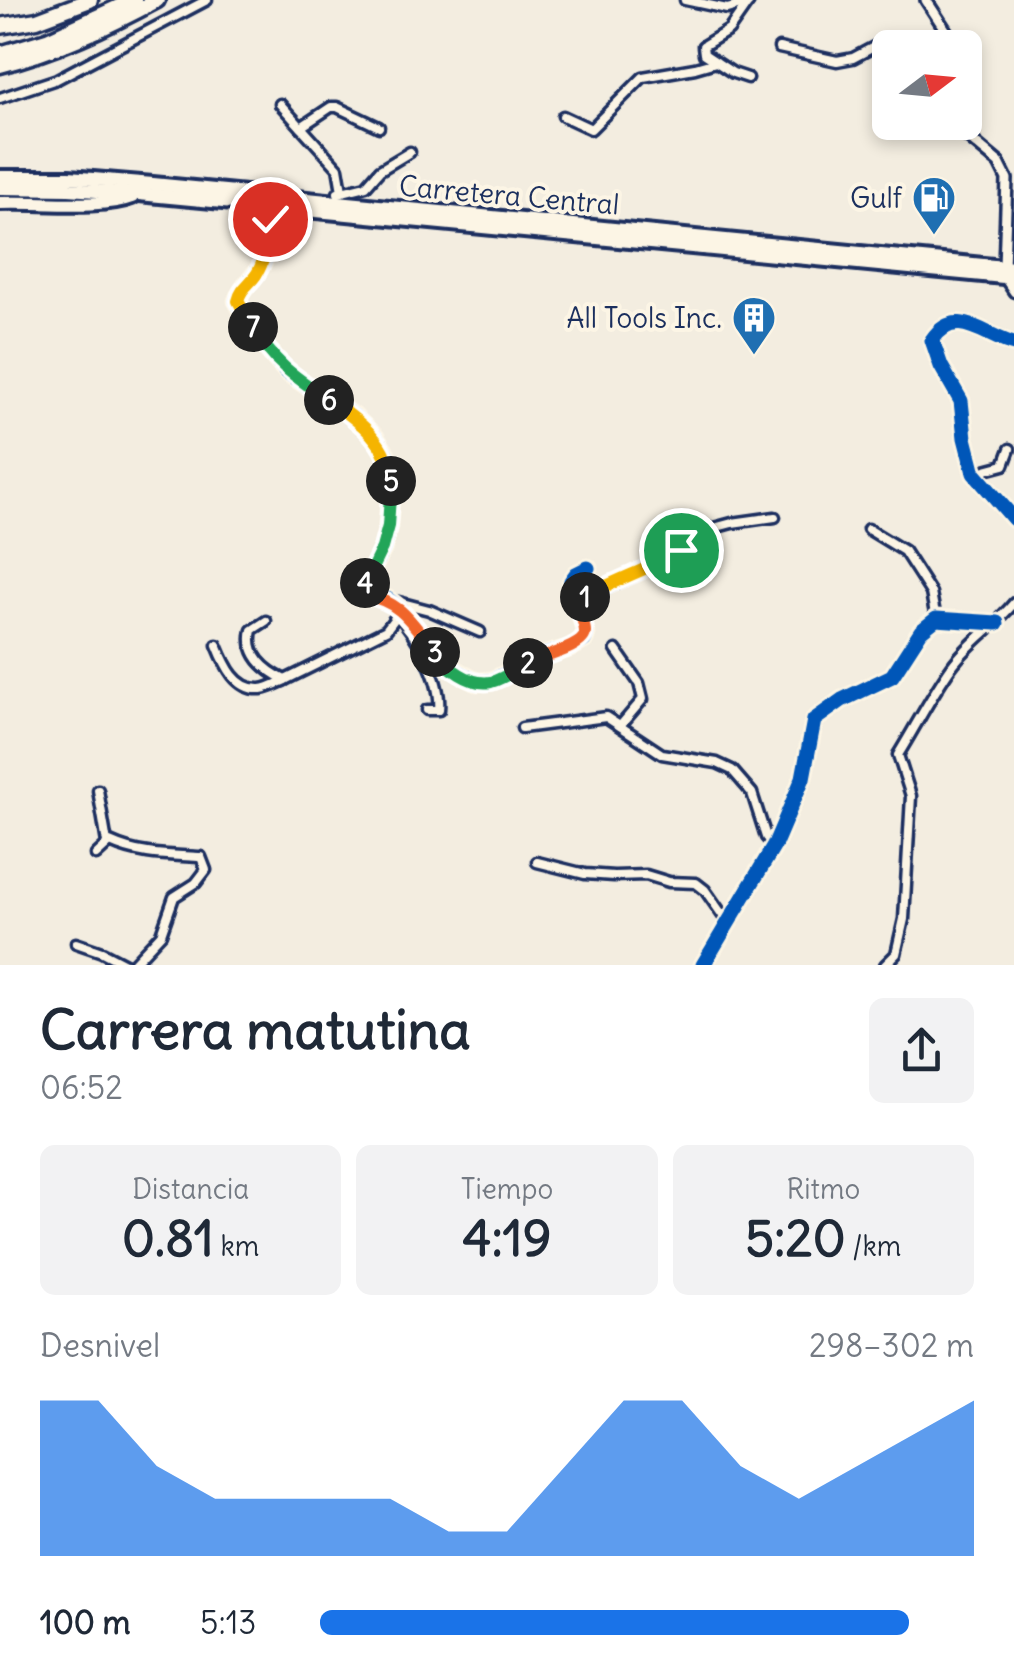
<!DOCTYPE html>
<html lang="es">
<head>
<meta charset="utf-8">
<style>
  :root { --surface:#fff; --page:#f2f2f3; --text:#1f2937; --muted:#747a83; --accent:#1a73e8 }
  body { margin:0; font-family:Delius,sans-serif; background:var(--page); color:var(--text); height:100vh; display:flex; flex-direction:column; font-size:38px; white-space:nowrap }
  * { box-sizing:border-box; margin:0 }
  p { font-size:32px; color:var(--muted) }
  .icon { flex:none; width:55px; height:55px; fill:none; stroke:currentColor; stroke-width:2; stroke-linecap:round; stroke-linejoin:round }
  .map { position:relative; height:965px; overflow:hidden }
  .details { display:flex; flex-direction:column; background:var(--surface); flex:1 }
  .details>* { flex:none }
  .needle { width:65px; rotate:74deg }
  .buttons { position:absolute; left:872px; top:30px; display:grid; gap:20px }
  .buttons a { display:grid; place-items:center; width:110px; height:110px; border-radius:15px; background:var(--surface); box-shadow:0 5px 15px #0003; font-size:50px }
  .pin { position:absolute; display:grid; place-items:center; width:85px; height:85px; color:#fff; margin:-42px; border:5px solid #fff; border-radius:50%; box-shadow:0 2px 10px #0007 }
  .km { position:absolute; width:50px; height:50px; margin:-25px; border-radius:50%; background:#222; color:#fff; font-size:28px; line-height:50px; text-align:center }
  .round { display:grid; place-items:center; flex:none; width:105px; height:105px; border-radius:15px; background:var(--page) }
  .overview { display:flex; align-items:center; justify-content:space-between; height:170px; padding:0 40px }
  h1 { font-size:55px; font-weight:700; line-height:75px }
  .stats { display:grid; grid-template-columns:repeat(3,1fr); gap:15px; height:170px; padding:10px 40px }
  .stats div { display:grid; align-content:center; border-radius:15px; background:var(--page); text-align:center }
  .stats b { font-size:50px; font-weight:700 }
  .stats small { font-size:28px; font-weight:400 }
  .stats p { font-size:28px }
  .chart { height:280px; padding:20px 40px }
  .chart p { display:flex; justify-content:space-between }
  .chart svg { width:100%; height:180px; margin-top:10px; fill:var(--accent); opacity:.7 }
  ul { padding:0 40px; list-style:none; font-size:32px }
  li { display:grid; grid-template-columns:160px 120px 1fr; align-items:center; height:75px }
  li i { height:25px; border-radius:12px; background:var(--accent) }
  .map>svg:first-child { display:block }
  .lines { fill:none; stroke-linecap:round; stroke-linejoin:round }
  .minor-casing { stroke:#1b2f5e; stroke-width:15 }
  .tertiary-casing { stroke:#1b2f5e; stroke-width:16 }
  .trunk-casing { stroke:#1b2f5e; stroke-width:20 }
  .motorway-casing { stroke:#1b2f5e; stroke-width:21 }
  .minor { stroke:#fcf5e5; stroke-width:8 }
  .tertiary { stroke:#fcf5e5; stroke-width:9 }
  .trunk { stroke:#fcf5e5; stroke-width:12 }
  .motorway { stroke:#fcf5e5; stroke-width:14 }
  .cycleway-casing { stroke:#fcf5e5; stroke-width:21 }
  .cycleway { stroke:#0057b8; stroke-width:15 }
  .split-1-casing { stroke:#fff; stroke-width:20 }
  .split-2-casing { stroke:#fff; stroke-width:20 }
  .split-3-casing { stroke:#fff; stroke-width:20 }
  .split-4-casing { stroke:#fff; stroke-width:20 }
  .split-5-casing { stroke:#fff; stroke-width:20 }
  .split-6-casing { stroke:#fff; stroke-width:20 }
  .split-7-casing { stroke:#fff; stroke-width:20 }
  .split-8-casing { stroke:#fff; stroke-width:20 }
  .split-1 { stroke:#f5b400; stroke-width:12 }
  .split-2 { stroke:#f0652b; stroke-width:12 }
  .split-3 { stroke:#22a559; stroke-width:12 }
  .split-4 { stroke:#f0652b; stroke-width:12 }
  .split-5 { stroke:#22a559; stroke-width:12 }
  .split-6 { stroke:#f5b400; stroke-width:12 }
  .split-7 { stroke:#22a559; stroke-width:12 }
  .split-8 { stroke:#f5b400; stroke-width:12 }
  .labels { text-anchor:middle; dominant-baseline:central; stroke-width:8; stroke-linejoin:round; paint-order:stroke }
  .street-label { font-size:28px; fill:#1b2f5e; stroke:#fcf5e5 }
  .poi-label { font-size:28px; fill:#1b2f5e; stroke:#fcf5e5; text-anchor:end }
</style>
</head>
<body>
<div class="map">
<svg width="1014" height="965" viewBox="0 0 1014 965">
  <rect width="100%" height="100%" fill="#f3ede0"/>
  <filter id="ink" filterUnits="userSpaceOnUse"><feTurbulence type="fractalNoise" baseFrequency=".01" numOctaves="2"/><feDisplacementMap in="SourceGraphic" scale="20" xChannelSelector="R" yChannelSelector="G"/><feConvolveMatrix kernelMatrix="1 2 1 2 8 2 1 2 1" color-interpolation-filters="sRGB"/></filter>
  <g filter="url(#ink)">
    <g class="lines">
      <defs>
        <g id="minor">
          <polyline points="685,0 727,9 748,3"/>
          <polyline points="779,48 837,61 853,58 885,41 952,40"/>
          <polyline points="748,78 733,73 704,54 703,46 729,30 750,0"/>
          <polyline points="0,98 57,79 207,0"/>
          <polyline points="280,104 338,168 342,191"/>
          <polyline points="563,116 591,129 643,77 695,68 716,62"/>
          <polyline points="301,127 331,107 337,107 379,127"/>
          <polyline points="338,193 366,186 380,170 410,152"/>
          <path d="M272 207C269 223 270 242 265 258 259 275 243 284 237 301L262 343 287 372 353 416 375 437 386 454 392 475 388 526 383 548 362 589 366 595 387 599 401 610 446 665 476 682 492 681 542 656 570 648 584 640 586 634 571 581 576 574 588 568"/>
          <polyline points="1004,277 1014,292"/>
          <path d="M1014 344C985 337 956 304 932 340L941 366 961 401 965 438 974 473 1014 519"/>
          <polyline points="974,473 1004,465 1010,449"/>
          <polyline points="868,529 904,551 931,593 936,619"/>
          <polyline points="391,600 429,610 480,632"/>
          <polyline points="578,607 587,596 667,560 710,529 732,523 775,517"/>
          <path d="M266 621 252 630C246 655 265 670 285 680L386 630 401 610"/>
          <path d="M405 623C421 644 442 684 439 710H427"/>
          <path d="M217 645C225 665 236 691 261 689 269 688 278 683 285 680"/>
          <polyline points="616,650 639,683 643,699 620,726"/>
          <polyline points="522,728 606,717 662,754 717,763 732,770 752,793 766,837 774,846"/>
          <polyline points="98,790 107,843"/>
          <path d="M96 855 110 842C140 856 169 855 201 857L206 870 196 883 174 897 161 934 132 965"/>
          <polyline points="537,862 585,874 614,876 646,875 669,882 696,883 705,890 728,923"/>
          <polyline points="76,943 102,952 127,965"/>
          <polyline points="703,965 774,846 803,778 814,720 842,700 892,676 921,631 936,619 997,623"/>
          <path d="M885 965 896 954 904 919 911 796 898 755C916 726 932 694 952 666 970 641 995 626 1014 603"/>
        </g>
        <g id="tertiary">
          <polyline points="926,0 952,40 951,48"/>
          <polyline points="955,122 962,132 999,163 1007,179 1004,267"/>
        </g>
        <g id="trunk">
          <polyline points="0,177 69,177 153,184 1014,268"/>
          <polyline points="0,188 69,189 139,194 1014,278"/>
          <path d="M0 203C36 201 101 209 132 197"/>
        </g>
        <g id="motorway">
          <polyline points="0,26 37,20 90,0"/>
          <polyline points="0,54 47,40 134,0"/>
          <path d="M0 65C56 51 107 27 157 0"/>
        </g>
      </defs>
      <!-- minor casing -->
      <use href="#minor" class="minor-casing"/>
      <!-- tertiary casing -->
      <use href="#tertiary" class="tertiary-casing"/>
      <!-- trunk casing -->
      <use href="#trunk" class="trunk-casing"/>
      <!-- motorway casing -->
      <use href="#motorway" class="motorway-casing"/>
      <!-- minor -->
      <use href="#minor" class="minor"/>
      <!-- tertiary -->
      <use href="#tertiary" class="tertiary"/>
      <!-- trunk -->
      <use href="#trunk" class="trunk"/>
      <!-- motorway -->
      <use href="#motorway" class="motorway"/>
      <defs>
        <g id="cycleway">
          <path d="M272 207C269 223 270 242 265 258 259 275 243 284 237 301L262 343 287 372 353 416 375 437 386 454 392 475 388 526 383 548 362 589 366 595 387 599 401 610 446 665 476 682 492 681 542 656 570 648 584 640 586 634 571 581 576 574 588 568"/>
          <path d="M1014 344C985 337 956 304 932 340L941 366 961 401 965 438 974 473 1014 519"/>
          <polyline points="703,965 774,846 803,778 814,720 842,700 892,676 921,631 936,619 997,623"/>
        </g>
      </defs>
      <!-- cycleway casing -->
      <use href="#cycleway" class="cycleway-casing"/>
      <!-- cycleway -->
      <use href="#cycleway" class="cycleway"/>
    </g>
  </g>
  <g class="lines" filter="url(#ink)">
    <defs>
      <path id="split-1" d="M585 597C616 579 651 569 681 550"/>
      <path id="split-2" d="M528 663C541 657 586 647 585 632 585 624 580 614 578 606L585 597"/>
      <path id="split-3" d="M435 652C447 667 470 686 491 682 503 679 517 669 528 663"/>
      <path id="split-4" d="M365 583 362 589 366 595C404 603 412 624 435 652"/>
      <polyline id="split-5" points="365,583 382,548 388,526 391,481"/>
      <path id="split-6" d="M329 400C358 420 390 443 391 481"/>
      <path id="split-7" d="M253 327C273 363 295 377 329 400"/>
      <path id="split-8" d="M253 327 238 301C241 288 249 285 256 275 267 258 267 238 270 219"/>
    </defs>
    <!-- split-1 casing -->
    <use href="#split-1" class="split-1-casing"/>
    <!-- split-2 casing -->
    <use href="#split-2" class="split-2-casing"/>
    <!-- split-3 casing -->
    <use href="#split-3" class="split-3-casing"/>
    <!-- split-4 casing -->
    <use href="#split-4" class="split-4-casing"/>
    <!-- split-5 casing -->
    <use href="#split-5" class="split-5-casing"/>
    <!-- split-6 casing -->
    <use href="#split-6" class="split-6-casing"/>
    <!-- split-7 casing -->
    <use href="#split-7" class="split-7-casing"/>
    <!-- split-8 casing -->
    <use href="#split-8" class="split-8-casing"/>
    <!-- split-1 -->
    <use href="#split-1" class="split-1"/>
    <!-- split-2 -->
    <use href="#split-2" class="split-2"/>
    <!-- split-3 -->
    <use href="#split-3" class="split-3"/>
    <!-- split-4 -->
    <use href="#split-4" class="split-4"/>
    <!-- split-5 -->
    <use href="#split-5" class="split-5"/>
    <!-- split-6 -->
    <use href="#split-6" class="split-6"/>
    <!-- split-7 -->
    <use href="#split-7" class="split-7"/>
    <!-- split-8 -->
    <use href="#split-8" class="split-8"/>
  </g>
  <!-- icons -->
  <defs>
    <symbol id="fuel-pin" viewBox="-11 -11 22 30"><path d="M0 17L-7.5 6A9.5 9.5 0 1 1 7.5 6Z" fill="#1f6fb2" stroke="#fcf5e5"/><path d="M-5.5-6h7V0h2V4h1.3V-2.5L3-4.5l.8-.8L6-3V5H2.5V1h-1V6h-7ZM-4.2-4.7v3.2H.2V-4.7Z" fill="#fff"/></symbol>
    <symbol id="building-pin" viewBox="-11 -11 22 30"><path d="M0 17L-7.5 6A9.5 9.5 0 1 1 7.5 6Z" fill="#1f6fb2" stroke="#fcf5e5"/><path d="M-4-6H4V6H1V3H-1V6H-4ZM-2.5-4.3h1.7v1.8h-1.7ZM.8-4.3h1.7v1.8H.8ZM-2.5-1h1.7V.8h-1.7ZM.8-1h1.7V.8H.8Z" fill="#fff"/></symbol>
  </defs>
  <g fill-rule="evenodd">
    <use href="#fuel-pin" x="909" y="173" width="50" height="68"/>
    <use href="#building-pin" x="729" y="293" width="50" height="68"/>
  </g>
  <g class="labels">
    <!-- street labels -->
    <g class="street-label">
      <text transform="translate(509 195) rotate(5)">Carretera Central</text>
    </g>
    <!-- poi labels -->
    <g class="poi-label">
      <text x="902" y="198">Gulf</text>
      <text x="722" y="318">All Tools Inc.</text>
    </g>
  </g>
</svg>
<div class="buttons">
<a><svg class="needle" viewBox="-14 -14 28 28"><path d="M0-13l5 13h-10z" fill="#e53935"/><path d="M0 13l5-13h-10z" fill="#747a83"/></svg></a>
</div>
<div class="pin" style="left:681px;top:550px;background:#1e9e55"><svg class="icon" aria-label="arrive" viewBox="0 0 24 24"><path d="M6 21V4h12l-3 4 3 4H6"/></svg></div>
<div class="pin" style="left:270px;top:219px;background:#d93025"><svg class="icon" aria-label="check" viewBox="0 0 24 24"><path d="M5 12l5 5 9-10"/></svg></div>
<b class="km" style="left:585px;top:597px">1</b>
<b class="km" style="left:528px;top:663px">2</b>
<b class="km" style="left:435px;top:652px">3</b>
<b class="km" style="left:365px;top:583px">4</b>
<b class="km" style="left:391px;top:481px">5</b>
<b class="km" style="left:329px;top:400px">6</b>
<b class="km" style="left:253px;top:327px">7</b>
</div>
<section class="details">
<div class="overview"><div><h1>Carrera matutina</h1><p>06:52</p></div><a class="round"><svg class="icon" aria-label="share" viewBox="0 0 24 24"><path d="M12 15V3M7 8l5-5 5 5M5 13v7h14v-7"/></svg></a></div>
<div class="stats">
<div><p>Distancia</p><b>0.81<small> km</small></b></div>
<div><p>Tiempo</p><b>4:19</b></div>
<div><p>Ritmo</p><b>5:20<small> /km</small></b></div>
</div>
<div class="chart"><p><span>Desnivel</span>298–302 m</p>
<svg viewBox="0 0 160 44" preserveAspectRatio="none"><path d="M0 44V6L10 6L20 22L30 30L40 30L50 30L60 30L70 38L80 38L90 22L100 6L110 6L120 22L130 30L140 22L150 14L160 6V44z"/></svg>
</div>
<ul>
<li><b>100 m</b>5:13<i style="width:90%"></i></li>
</ul>
</section>
</body>
</html>
